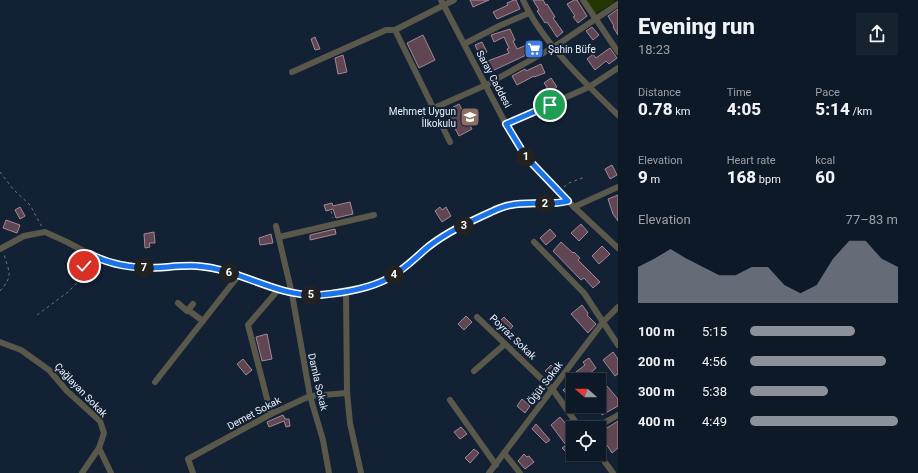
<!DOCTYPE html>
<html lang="en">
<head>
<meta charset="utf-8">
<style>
  :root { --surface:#0e1927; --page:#17222f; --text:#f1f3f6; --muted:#9ba0a7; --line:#2e3844; --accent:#8c9099 }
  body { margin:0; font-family:Roboto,sans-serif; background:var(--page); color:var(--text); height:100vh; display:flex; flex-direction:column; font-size:15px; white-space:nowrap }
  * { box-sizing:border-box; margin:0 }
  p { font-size:13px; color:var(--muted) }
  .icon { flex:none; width:22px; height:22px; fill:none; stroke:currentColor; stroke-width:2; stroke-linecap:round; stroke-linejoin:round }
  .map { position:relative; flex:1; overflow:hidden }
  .details { display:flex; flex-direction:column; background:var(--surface); width:300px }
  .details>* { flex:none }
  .needle { width:26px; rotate:290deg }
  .fabs { position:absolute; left:566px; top:373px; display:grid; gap:8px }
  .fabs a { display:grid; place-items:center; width:40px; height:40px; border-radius:0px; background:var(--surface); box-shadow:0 1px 3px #0004,0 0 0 1px var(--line); font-size:20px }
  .pin { position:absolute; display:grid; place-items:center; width:34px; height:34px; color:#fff; margin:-17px; border:2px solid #fff; border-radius:50%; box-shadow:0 1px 4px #0007 }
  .km { position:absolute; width:20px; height:20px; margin:-10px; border-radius:50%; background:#222; color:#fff; font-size:11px; line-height:20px; text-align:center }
  .round { display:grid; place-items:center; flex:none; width:42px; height:42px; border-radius:0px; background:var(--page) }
  .summary { display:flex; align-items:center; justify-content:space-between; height:68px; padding:0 20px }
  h1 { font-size:22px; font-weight:800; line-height:30px }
  .figures { display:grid; grid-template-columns:repeat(3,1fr); gap:6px; height:68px; padding:4px 20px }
  .figures div { display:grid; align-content:center }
  .figures b { font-size:17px; font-weight:800 }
  .figures small { font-size:11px; font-weight:400 }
  .figures p { font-size:11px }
  .chart { height:112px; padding:8px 20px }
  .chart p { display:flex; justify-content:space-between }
  .chart svg { width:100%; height:72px; margin-top:4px; fill:var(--accent); opacity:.7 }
  ul { padding:0 20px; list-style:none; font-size:13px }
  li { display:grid; grid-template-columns:64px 48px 1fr; align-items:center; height:30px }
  li i { height:10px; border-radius:5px; background:var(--accent) }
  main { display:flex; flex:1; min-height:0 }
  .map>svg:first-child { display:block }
  .green { fill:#243600 }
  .building { fill:#604552; stroke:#a58795 }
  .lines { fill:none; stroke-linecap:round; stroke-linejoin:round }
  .path { stroke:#667282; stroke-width:1; stroke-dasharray:3 3; stroke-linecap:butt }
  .minor { stroke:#5a574b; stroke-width:6 }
  .route-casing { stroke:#fff; stroke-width:8 }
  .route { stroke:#1a73e8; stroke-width:5 }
  .labels { text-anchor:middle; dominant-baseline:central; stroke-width:4; stroke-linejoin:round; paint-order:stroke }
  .poi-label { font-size:10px; fill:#ebf2fd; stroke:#132134; text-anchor:start }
  .street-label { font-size:10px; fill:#ebf2fd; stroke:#132134 }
</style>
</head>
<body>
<main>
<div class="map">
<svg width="618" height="473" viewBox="0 0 618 473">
  <rect width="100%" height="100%" fill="#132134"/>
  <!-- green -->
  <polygon class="green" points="585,0 613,0 615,2 595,14"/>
  <!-- building -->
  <g class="building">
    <polygon points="470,0 489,0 473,7"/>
    <polygon points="514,0 516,0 520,9 497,19 493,12 508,5 507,3"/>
    <polygon points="533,0 543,0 546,5 547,4 555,17 553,18 563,32 557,37 547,22 545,23 537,11 539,10"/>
    <polygon points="574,0 577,0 587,16 578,23 573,17 575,16 567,4"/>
    <polygon points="618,9 618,35 613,27 614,26 608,16"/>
    <polygon points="592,27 599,35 593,40 586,31"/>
    <polygon points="510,29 515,40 513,41 517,49 531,43 535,51 490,72 485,62 509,53 507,49 509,48 504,37 494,42 491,35"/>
    <polygon points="423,35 435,60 419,68 407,43"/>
    <polygon points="315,37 320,49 315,50 311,39"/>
    <polygon points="482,42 487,52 480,56 475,45"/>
    <polygon points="610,48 617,58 609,64 606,61 595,70 587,59 593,54 596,58"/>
    <polygon points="343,55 347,72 338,74 335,58"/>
    <polygon points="541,64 545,73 534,77 534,76 517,85 512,76 525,69 526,71"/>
    <polygon points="551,78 557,87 550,92 544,83"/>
    <polygon points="459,104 472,129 459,136 446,111"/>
    <polygon points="612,165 617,175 610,179 605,169"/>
    <polygon points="618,195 618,221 613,214 608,199"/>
    <polygon points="350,202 353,214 336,218 333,209 326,211 324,205 332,203 333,206"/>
    <polygon points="20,207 25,216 20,219 15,210"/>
    <polygon points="440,207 442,210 446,207 451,216 442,222 435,211"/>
    <polygon points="6,220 20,225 17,233 3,228"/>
    <polygon points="581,224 588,232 579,241 571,233"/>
    <polygon points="335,229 336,234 310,240 310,235"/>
    <polygon points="550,229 556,236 546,245 540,238"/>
    <polygon points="154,232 155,243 149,243 150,247 145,248 144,234"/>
    <polygon points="271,234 273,243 260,245 259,238"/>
    <polygon points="561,242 573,253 574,252 580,258 578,260 600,282 593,288 584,278 581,280 553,251"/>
    <polygon points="602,246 610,254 599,264 592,256"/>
    <polygon points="582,305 588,313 587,315 596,324 588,333 571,314"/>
    <polygon points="466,316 472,322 464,330 458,324"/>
    <polygon points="504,317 513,326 508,332 498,323"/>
    <polygon points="267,334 272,359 262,361 256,337"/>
    <polygon points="613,352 618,359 618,374 615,376 603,360"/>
    <polygon points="589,358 596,368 588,375 589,376 584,380 575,380 579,377 576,372 585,365 583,362"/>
    <polygon points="243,359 252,370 246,375 237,364"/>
    <polygon points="551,365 558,372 552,378 545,371"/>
    <polygon points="573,382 573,402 563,390"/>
    <polygon points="607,386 618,399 618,406 602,415 597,406 599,406 599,400 605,396 601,391"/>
    <polygon points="522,399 530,406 525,413 517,406"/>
    <polygon points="283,415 285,419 289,419 290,426 286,427 284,421 269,427 267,422"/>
    <polygon points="560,417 573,432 573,448 567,453 562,448 566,445 551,425"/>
    <polygon points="618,421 618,448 612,453 599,433"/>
    <polygon points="536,424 550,440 546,443 532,429"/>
    <polygon points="461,427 467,434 460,439 454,432"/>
    <polygon points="474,449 479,453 470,463 465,458"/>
    <polygon points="524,454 527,457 529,456 534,462 525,469 518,461"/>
  </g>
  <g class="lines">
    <!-- path -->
    <g class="path">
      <polyline points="0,172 13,189 30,205 42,227"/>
      <polyline points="564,187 569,183 585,177"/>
      <polyline points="331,211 333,218"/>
      <path d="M0 291C14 275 9 273 4 254"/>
      <polyline points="37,315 68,292 76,284 87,260"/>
    </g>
    <!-- minor -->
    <g class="minor">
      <polyline points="441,0 511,134 526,157 574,207 618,248"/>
      <path d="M523 0C542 42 585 83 618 115"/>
      <polyline points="583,0 618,52"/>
      <polyline points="395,30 450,142"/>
      <polyline points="464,44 499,26 529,13"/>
      <polyline points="292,72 386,30 395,30 454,0"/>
      <polyline points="434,108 486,85 554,47 618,4"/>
      <polyline points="506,124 589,87 618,68"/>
      <polyline points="574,207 618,187"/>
      <polyline points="276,226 292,294 310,396 323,440 329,473"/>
      <polyline points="279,237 374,215"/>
      <polyline points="534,242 584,293 618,345"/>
      <polyline points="0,249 24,236 45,232 67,242 93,256 121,265 145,268 197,266 213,269 237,274 292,294 320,295 364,287 387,279 408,264 428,247 449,233 493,211 511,205 545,204 569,201"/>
      <polyline points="346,291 347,392 350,423 361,473"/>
      <polyline points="178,303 187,311 193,304"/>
      <polyline points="188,310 203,321"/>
      <polyline points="477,317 553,390 580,428"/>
      <polyline points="0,342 21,350 49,370 67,391 100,421 104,433 99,448 82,473"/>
      <polyline points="474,371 505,344"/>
      <polyline points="155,382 239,275"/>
      <polyline points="450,400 496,465"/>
      <polyline points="271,414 248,325 278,290"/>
      <polyline points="595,428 618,415"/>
      <polyline points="99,448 111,473"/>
      <polyline points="504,453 520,473"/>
      <polyline points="599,454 613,473"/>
      <polyline points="193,473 188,459 271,414 310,396 347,393"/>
      <polyline points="489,473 603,322 618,307"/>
    </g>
  </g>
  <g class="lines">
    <defs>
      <path id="route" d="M84 266 90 254C106 263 128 267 146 268 163 268 180 265 197 266 241 269 275 297 320 295 342 293 368 289 387 279 403 271 415 258 428 247 447 232 469 222 491 212 497 209 505 206 511 205 530 201 550 206 568 201L526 157 506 124 550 105"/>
    </defs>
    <!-- route casing -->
    <use href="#route" class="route-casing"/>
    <!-- route -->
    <use href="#route" class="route"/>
  </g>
  <!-- icons -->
  <defs>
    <symbol id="supermarket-square" viewBox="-11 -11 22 22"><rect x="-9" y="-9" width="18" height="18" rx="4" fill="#3f7fe0" stroke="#132134"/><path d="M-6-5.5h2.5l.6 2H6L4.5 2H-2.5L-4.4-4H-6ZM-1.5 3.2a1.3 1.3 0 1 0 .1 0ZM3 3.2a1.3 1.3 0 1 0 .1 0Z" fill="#fff"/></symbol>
    <symbol id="school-square" viewBox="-11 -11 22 22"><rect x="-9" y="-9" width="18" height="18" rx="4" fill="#8d6e63" stroke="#132134"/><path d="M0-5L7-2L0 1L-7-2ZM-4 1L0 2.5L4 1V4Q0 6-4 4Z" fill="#fff"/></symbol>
  </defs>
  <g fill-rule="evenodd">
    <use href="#supermarket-square" x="523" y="38" width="22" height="22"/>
    <use href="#school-square" x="459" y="106" width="22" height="22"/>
  </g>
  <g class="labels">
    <!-- poi labels -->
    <g class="poi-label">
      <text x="548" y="49">Şahin Büfe</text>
      <text x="456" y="111" text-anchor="end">Mehmet Uygun<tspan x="456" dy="12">İlkokulu</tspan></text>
    </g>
    <!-- street labels -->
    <g class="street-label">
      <text transform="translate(494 79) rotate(62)">Saray Caddesi</text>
      <text transform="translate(513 337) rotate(44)">Poyraz Sokak</text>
      <text transform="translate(318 382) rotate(77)">Damla Sokak</text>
      <text transform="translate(545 383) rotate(-53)">Öğüt Sokak</text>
      <text transform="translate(81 390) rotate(46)">Çağlayan Sokak</text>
      <text transform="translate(254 413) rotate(-28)">Demet Sokak</text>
    </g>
  </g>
</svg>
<div class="fabs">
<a><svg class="needle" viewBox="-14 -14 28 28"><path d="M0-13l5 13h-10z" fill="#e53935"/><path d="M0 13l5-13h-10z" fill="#9ba0a7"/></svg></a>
<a><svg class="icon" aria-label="locate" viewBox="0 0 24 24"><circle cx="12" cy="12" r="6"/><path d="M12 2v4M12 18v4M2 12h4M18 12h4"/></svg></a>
</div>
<div class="pin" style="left:550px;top:105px;background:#1e9e55"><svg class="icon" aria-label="arrive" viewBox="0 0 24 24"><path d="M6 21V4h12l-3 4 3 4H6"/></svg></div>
<div class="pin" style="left:84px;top:266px;background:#d93025"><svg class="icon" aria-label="check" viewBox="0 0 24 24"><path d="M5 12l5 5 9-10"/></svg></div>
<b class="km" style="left:526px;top:157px">1</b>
<b class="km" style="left:545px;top:204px">2</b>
<b class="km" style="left:464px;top:226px">3</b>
<b class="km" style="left:394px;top:275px">4</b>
<b class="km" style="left:311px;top:295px">5</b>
<b class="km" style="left:229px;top:273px">6</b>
<b class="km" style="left:144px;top:268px">7</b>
</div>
<section class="details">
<div class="summary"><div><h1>Evening run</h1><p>18:23</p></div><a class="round"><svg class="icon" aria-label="share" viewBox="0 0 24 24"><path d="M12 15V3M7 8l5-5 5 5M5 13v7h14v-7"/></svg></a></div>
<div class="figures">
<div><p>Distance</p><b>0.78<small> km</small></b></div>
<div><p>Time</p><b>4:05</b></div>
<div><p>Pace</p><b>5:14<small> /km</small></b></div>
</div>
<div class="figures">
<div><p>Elevation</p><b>9<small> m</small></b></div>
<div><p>Heart rate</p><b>168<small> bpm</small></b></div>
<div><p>kcal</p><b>60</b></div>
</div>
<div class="chart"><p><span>Elevation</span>77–83 m</p>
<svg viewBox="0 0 160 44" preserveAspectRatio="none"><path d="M0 44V22L10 17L20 11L30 17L40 22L50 27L60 27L70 22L80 22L90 33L100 38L110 33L120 17L130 6L140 6L150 17L160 22V44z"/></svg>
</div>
<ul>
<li><b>100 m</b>5:15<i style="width:71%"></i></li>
<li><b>200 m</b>4:56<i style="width:92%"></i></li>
<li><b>300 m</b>5:38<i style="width:53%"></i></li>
<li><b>400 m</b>4:49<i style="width:100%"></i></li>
</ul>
</section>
</main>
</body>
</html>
